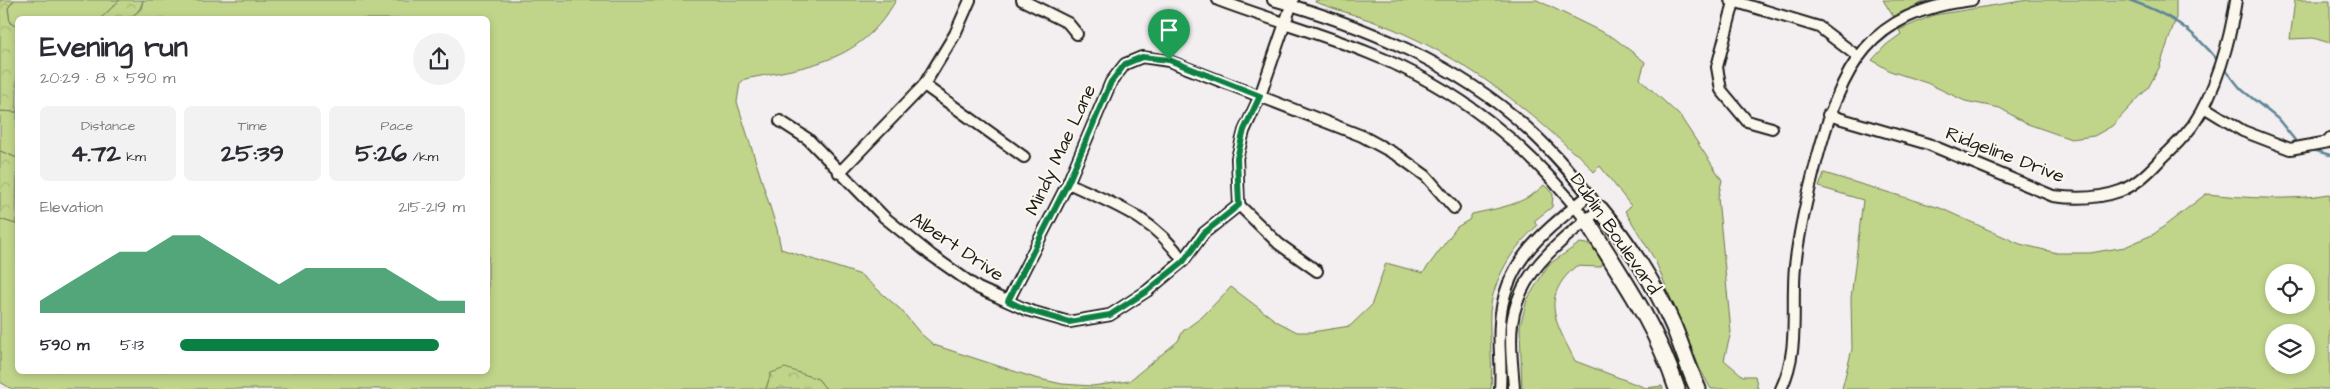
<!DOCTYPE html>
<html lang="en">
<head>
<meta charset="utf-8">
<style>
  :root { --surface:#fff; --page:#f2f2f3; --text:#2b2b33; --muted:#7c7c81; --accent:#0b8043 }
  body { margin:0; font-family:"Architects Daughter",sans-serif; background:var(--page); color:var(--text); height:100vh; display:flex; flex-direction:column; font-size:19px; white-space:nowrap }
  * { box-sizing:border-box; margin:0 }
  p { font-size:16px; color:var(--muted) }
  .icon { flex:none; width:28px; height:28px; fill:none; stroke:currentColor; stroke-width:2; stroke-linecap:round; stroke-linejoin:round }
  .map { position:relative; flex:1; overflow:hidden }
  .drawer { position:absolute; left:15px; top:16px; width:475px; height:358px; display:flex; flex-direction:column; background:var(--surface); border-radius:8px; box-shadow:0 2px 8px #0003 }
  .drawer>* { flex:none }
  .tools { position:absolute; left:2265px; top:264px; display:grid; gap:10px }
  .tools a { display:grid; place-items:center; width:50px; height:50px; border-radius:50%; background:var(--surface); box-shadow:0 2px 8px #0003; font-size:25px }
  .pin { position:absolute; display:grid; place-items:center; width:42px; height:42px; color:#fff; margin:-51px -21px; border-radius:50% 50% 50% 0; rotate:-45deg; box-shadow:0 0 5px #0007 }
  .pin .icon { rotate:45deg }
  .round { display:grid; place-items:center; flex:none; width:52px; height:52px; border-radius:26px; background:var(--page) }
  .summary { display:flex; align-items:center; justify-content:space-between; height:85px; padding:0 25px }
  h1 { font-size:28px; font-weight:800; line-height:38px }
  .metrics { display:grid; grid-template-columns:repeat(3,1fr); gap:8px; height:85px; padding:5px 25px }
  .metrics div { display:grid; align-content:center; border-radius:8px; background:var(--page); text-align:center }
  .metrics b { font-size:25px; font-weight:800 }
  .metrics small { font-size:14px; font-weight:400 }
  .metrics p { font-size:14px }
  .chart { height:140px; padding:10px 25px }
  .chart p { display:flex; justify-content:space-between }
  .chart svg { width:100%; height:90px; margin-top:5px; fill:var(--accent); opacity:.7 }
  ul { padding:0 25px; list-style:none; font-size:16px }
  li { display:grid; grid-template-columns:80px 60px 1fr; align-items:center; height:38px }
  li i { height:12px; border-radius:6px; background:var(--accent) }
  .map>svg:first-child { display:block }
  .green { fill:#c1d58a; stroke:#6e7853; fill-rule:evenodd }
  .forest { fill:url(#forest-crowns); stroke:#6e7853 }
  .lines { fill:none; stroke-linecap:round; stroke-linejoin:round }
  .stream { stroke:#5e8598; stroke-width:2.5 }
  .street-casing { stroke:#1c1c1c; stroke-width:14 }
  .secondary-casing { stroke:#1c1c1c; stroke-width:19 }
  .street { stroke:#fbf7ec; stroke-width:10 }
  .secondary { stroke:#fbf7ec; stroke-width:15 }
  .route-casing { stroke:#fff; stroke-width:10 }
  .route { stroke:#0b8043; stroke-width:6 }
  .labels { text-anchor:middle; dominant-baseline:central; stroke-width:4.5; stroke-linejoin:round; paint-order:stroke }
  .street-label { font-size:19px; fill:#1c1c1c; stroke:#fbf7ec }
</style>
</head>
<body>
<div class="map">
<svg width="2330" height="389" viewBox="0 0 2330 389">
  <defs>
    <pattern id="forest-crowns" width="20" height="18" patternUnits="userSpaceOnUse" patternTransform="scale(1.25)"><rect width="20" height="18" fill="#c1d58a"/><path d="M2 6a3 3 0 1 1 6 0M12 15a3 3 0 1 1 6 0" fill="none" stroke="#a5b676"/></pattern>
  </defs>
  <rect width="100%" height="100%" fill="#f3eeef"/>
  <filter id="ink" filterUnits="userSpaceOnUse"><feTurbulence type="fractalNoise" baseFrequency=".02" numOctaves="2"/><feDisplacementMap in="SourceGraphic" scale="10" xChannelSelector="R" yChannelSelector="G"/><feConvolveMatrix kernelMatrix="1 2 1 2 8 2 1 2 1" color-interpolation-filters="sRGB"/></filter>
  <g filter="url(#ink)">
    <!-- green -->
    <g class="green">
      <polygon points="14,0 120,0 100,19 18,19 17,27 10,23 8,8"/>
      <path d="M143 0H896C860 63 810 66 745 79L740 83 737 102 777 229 781 249 861 275 901 310 920 333 934 345 1035 378 1062 384 1092 386 1129 381 1178 341 1183 331 1202 317 1231 287 1276 321 1297 332H1312L1350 326 1371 306 1386 263 1423 273 1457 227 1469 220 1472 214C1499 208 1524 205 1544 185L1553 194 1552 207 1534 221 1537 226C1513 247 1493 279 1490 312 1489 338 1493 363 1491 389H826L818 379 771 373 766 389H12L0 382V219L16 224 17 222 18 371H488V19H129L141 9Z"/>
      <path d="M1316 0H1537L1614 38 1645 62 1640 79 1680 116 1722 180 1718 198 1731 332 1724 360 1743 376H1755L1758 389H1711L1700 369 1655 260 1625 211 1631 206 1600 166 1594 172 1580 156 1573 152C1518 100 1462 58 1391 28 1366 18 1340 11 1315 2Z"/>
      <polygon points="1883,0 1928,0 1893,16"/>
      <polygon points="2028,0 2176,0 2176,18 2159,68 2148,88 2112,126 2094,136 2071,139 2025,123 2000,108 1965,101 1927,83 1890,71 1872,60 1886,45 1901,34 1899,30 1934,15"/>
      <polygon points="2295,0 2330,0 2330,43 2313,38 2290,39"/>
      <polygon points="0,111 17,112 17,158 0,151"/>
      <path d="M1824 173 1940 208 2020 244 2057 253H2090L2125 247 2154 234 2206 194C2248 198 2288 201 2330 194V389H1842L1852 349 1851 298 1863 200 1819 187ZM2274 272H2306V305H2274ZM2274 332H2306V365H2274Z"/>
      <path d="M1580 243 1592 245 1604 264 1599 267 1576 266C1538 299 1557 324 1575 361L1646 388 1662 386 1663 389H1522L1520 326 1527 300 1548 265Z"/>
    </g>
    <!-- forest -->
    <g class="forest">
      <polygon points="0,0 14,0 8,8 10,23 17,27 17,112 0,111"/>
      <path d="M120 0H143C138 22 119 19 100 19Z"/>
      <polygon points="0,151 17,158 16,224 0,219"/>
      <polygon points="785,368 818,379 826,389 766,389 771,373"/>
    </g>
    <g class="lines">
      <!-- stream -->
      <g class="stream">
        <path d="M2129 0C2169 14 2193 29 2219 62"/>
        <polyline points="2224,68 2241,89 2278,119 2298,144"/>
        <polyline points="2310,149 2330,155"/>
      </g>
      <defs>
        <g id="street">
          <polyline points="1022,0 1068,23 1077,34"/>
          <path d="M1218 0C1268 19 1320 33 1369 53 1460 89 1527 144 1586 220"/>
          <path d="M1273 0C1360 24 1459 65 1526 127 1554 152 1577 180 1600 209 1561 241 1519 270 1512 324 1509 345 1513 368 1514 389"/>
          <polyline points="1730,0 1819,27 1857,56"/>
          <polyline points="1734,2 1717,67 1721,90 1747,121 1772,128"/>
          <polyline points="924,85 1024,157"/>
          <polyline points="2204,107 2243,131 2290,149 2328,142 2330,139"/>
          <path d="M1828 115 1928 144 2053 196C2075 199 2098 199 2120 191 2134 186 2149 172 2159 161 2171 150 2183 138 2193 125 2216 91 2230 41 2236 0"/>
          <polyline points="780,121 808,139 884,217 931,255 978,288 1027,310 1069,322 1110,315 1147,291 1183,261 1204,233 1239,205"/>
          <polyline points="839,173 924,85 955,34 970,0"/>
          <path d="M1068 183C1113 204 1155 218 1183 261"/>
          <polyline points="1239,205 1237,158 1244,131 1260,96 1293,0"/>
          <polyline points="1239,205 1279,244 1317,271"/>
          <polyline points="1008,301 1068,183 1111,82 1125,64 1142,57 1169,61 1362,136 1397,155 1426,176 1454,208"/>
          <path d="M1500 389C1502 367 1498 345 1500 323 1504 260 1544 232 1589 195"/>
          <path d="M1781 389C1800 350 1791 309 1795 266 1799 231 1808 193 1817 159 1842 66 1868 12 1972 0"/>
        </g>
        <g id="secondary">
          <path d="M1600 209C1627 241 1656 286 1673 325 1682 346 1688 368 1698 389"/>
          <path d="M1586 220C1622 277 1656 325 1677 389"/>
        </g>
      </defs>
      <!-- street casing -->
      <use href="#street" class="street-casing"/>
      <!-- secondary casing -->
      <use href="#secondary" class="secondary-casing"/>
      <!-- street -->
      <use href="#street" class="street"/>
      <!-- secondary -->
      <use href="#secondary" class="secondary"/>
    </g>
  </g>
  <g class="lines" filter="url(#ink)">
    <defs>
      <polygon id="route" points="1142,57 1169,60 1260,96 1244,130 1237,158 1239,205 1204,233 1183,262 1147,291 1110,315 1069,322 1027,310 1008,301 1068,183 1111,82 1125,64"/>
    </defs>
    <!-- route casing -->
    <use href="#route" class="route-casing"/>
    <!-- route -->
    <use href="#route" class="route"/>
  </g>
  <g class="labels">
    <!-- street labels -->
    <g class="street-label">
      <text transform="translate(1061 150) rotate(-65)">Mindy Mae Lane</text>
      <text transform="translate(2005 155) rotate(21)">Ridgeline Drive</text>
      <text transform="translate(1615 234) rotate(55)">Dublin Boulevard</text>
      <text transform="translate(957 247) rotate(34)">Albert Drive</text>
    </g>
  </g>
</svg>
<div class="tools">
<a><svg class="icon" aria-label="locate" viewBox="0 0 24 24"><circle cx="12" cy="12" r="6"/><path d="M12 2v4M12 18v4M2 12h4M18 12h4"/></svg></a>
<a><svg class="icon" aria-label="layers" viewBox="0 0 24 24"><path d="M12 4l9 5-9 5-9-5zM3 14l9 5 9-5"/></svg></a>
</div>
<div class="pin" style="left:1169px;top:60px;background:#1e9e55"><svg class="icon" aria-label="arrive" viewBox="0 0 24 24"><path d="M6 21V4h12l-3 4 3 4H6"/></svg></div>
<section class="drawer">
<div class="summary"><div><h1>Evening run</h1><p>20:29 · 8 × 590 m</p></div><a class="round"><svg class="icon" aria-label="share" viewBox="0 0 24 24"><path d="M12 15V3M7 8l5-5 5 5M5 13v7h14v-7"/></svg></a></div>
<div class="metrics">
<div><p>Distance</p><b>4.72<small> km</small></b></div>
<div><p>Time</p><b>25:39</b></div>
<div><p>Pace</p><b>5:26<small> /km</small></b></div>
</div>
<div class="chart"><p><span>Elevation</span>215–219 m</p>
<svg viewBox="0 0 160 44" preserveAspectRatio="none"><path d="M0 44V38L10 30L20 22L30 14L40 14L50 6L60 6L70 14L80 22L90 30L100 22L110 22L120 22L130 22L140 30L150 38L160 38V44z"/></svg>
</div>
<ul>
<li><b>590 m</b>5:13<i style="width:91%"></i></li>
</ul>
</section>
</div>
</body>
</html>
